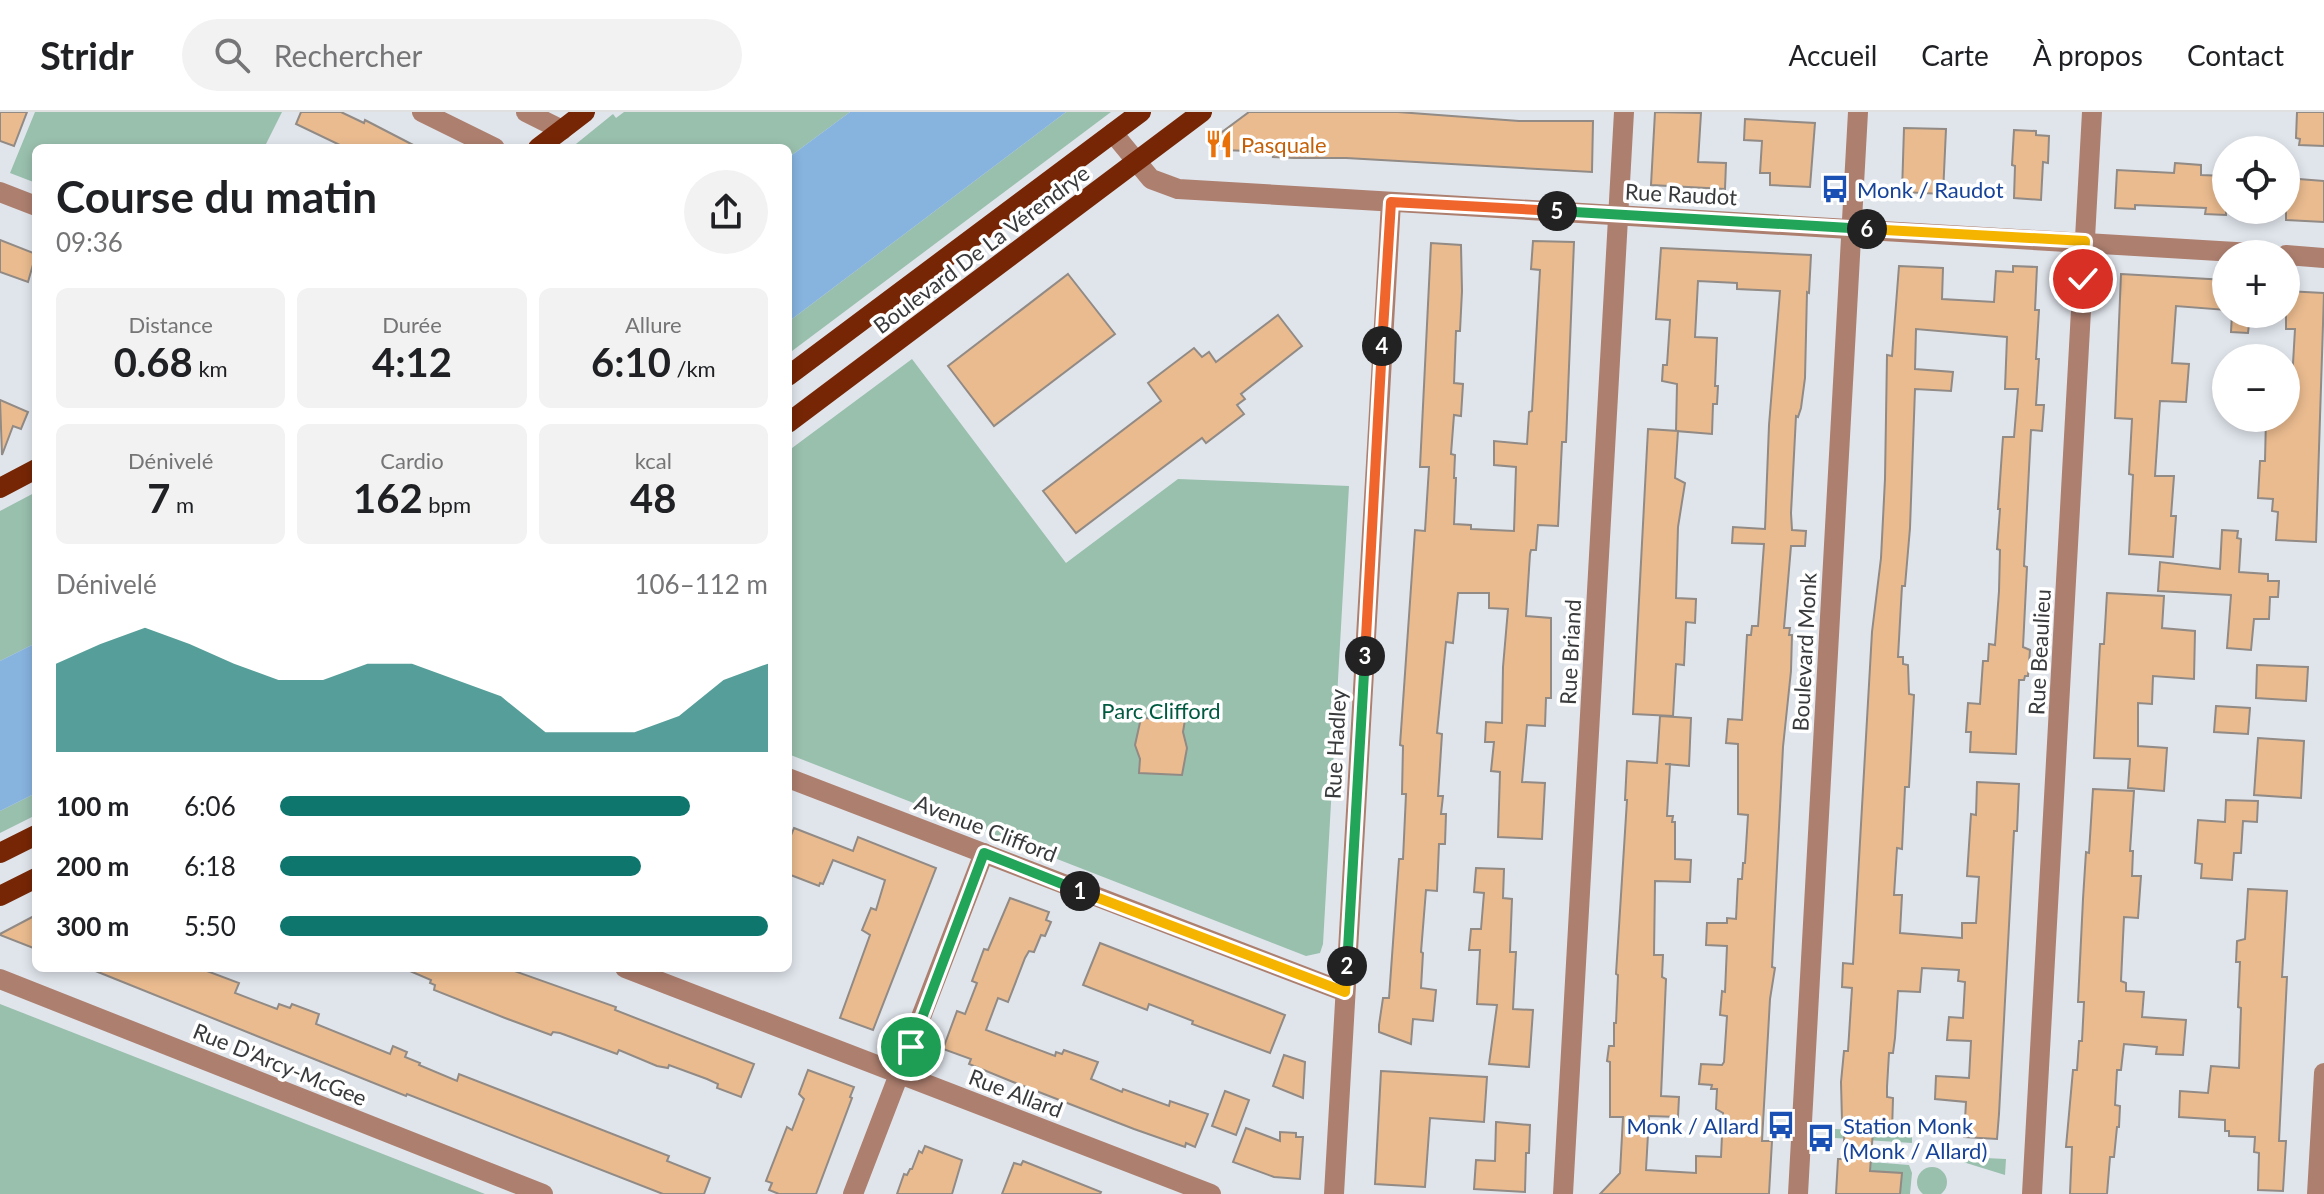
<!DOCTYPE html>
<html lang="fr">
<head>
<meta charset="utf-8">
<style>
  :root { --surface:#fff; --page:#f2f2f2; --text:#202124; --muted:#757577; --line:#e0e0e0; --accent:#0f766e }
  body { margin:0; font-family:Lato,sans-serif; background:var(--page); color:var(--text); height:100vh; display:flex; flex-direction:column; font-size:30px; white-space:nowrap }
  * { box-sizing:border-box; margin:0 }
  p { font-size:26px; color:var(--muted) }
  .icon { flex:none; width:44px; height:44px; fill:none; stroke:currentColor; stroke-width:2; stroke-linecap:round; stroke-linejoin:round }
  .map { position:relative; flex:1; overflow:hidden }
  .sheet { position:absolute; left:32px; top:32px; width:760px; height:828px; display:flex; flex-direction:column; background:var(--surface); border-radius:12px; box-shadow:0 4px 12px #0003 }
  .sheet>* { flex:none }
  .buttons { position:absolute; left:2212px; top:24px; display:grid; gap:16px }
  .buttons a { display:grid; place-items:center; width:88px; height:88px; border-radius:50%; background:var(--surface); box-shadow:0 4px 12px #0003; font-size:40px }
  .pin { position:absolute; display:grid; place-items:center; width:68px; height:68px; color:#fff; margin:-34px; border:4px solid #fff; border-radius:50%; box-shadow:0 2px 8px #0007 }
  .km { position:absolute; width:40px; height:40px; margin:-20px; border-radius:50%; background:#222; color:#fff; font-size:22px; line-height:40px; text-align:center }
  .round { display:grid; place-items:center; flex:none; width:84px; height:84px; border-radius:42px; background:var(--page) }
  .overview { display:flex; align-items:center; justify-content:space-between; height:136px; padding:0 24px }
  h1 { font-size:44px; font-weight:700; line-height:60px }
  .figures { display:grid; grid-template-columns:repeat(3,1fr); gap:12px; height:136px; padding:8px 24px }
  .figures div { display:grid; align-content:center; border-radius:12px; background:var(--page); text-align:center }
  .figures b { font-size:40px; font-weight:700 }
  .figures small { font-size:22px; font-weight:400 }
  .figures p { font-size:22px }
  .chart { height:224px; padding:16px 24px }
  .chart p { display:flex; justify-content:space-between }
  .chart svg { width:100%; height:144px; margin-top:8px; fill:var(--accent); opacity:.7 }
  ul { padding:0 24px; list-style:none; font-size:26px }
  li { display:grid; grid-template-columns:128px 96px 1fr; align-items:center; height:60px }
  li i { height:20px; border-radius:10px; background:var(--accent) }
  header { display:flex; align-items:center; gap:48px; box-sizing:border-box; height:112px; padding:0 40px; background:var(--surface); border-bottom:2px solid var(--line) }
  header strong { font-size:38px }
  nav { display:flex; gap:44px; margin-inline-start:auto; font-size:28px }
  .search { width:560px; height:72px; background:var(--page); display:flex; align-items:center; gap:20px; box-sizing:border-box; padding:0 28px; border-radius:44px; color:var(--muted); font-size:30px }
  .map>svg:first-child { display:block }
  .green { fill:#99bfad }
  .water { fill:#87b3df }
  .building { fill:#eabb8f; stroke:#918a85; stroke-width:2 }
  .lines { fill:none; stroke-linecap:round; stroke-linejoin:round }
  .minor { stroke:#ad7f6f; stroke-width:20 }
  .major { stroke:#762605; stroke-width:20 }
  .split-1-casing { stroke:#fff; stroke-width:16 }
  .split-2-casing { stroke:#fff; stroke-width:16 }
  .split-3-casing { stroke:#fff; stroke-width:16 }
  .split-4-casing { stroke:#fff; stroke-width:16 }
  .split-5-casing { stroke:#fff; stroke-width:16 }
  .split-6-casing { stroke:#fff; stroke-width:16 }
  .split-7-casing { stroke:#fff; stroke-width:16 }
  .split-1 { stroke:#22a559; stroke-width:10 }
  .split-2 { stroke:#f5b400; stroke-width:10 }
  .split-3 { stroke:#22a559; stroke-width:10 }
  .split-4 { stroke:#f0652b; stroke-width:10 }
  .split-5 { stroke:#f0652b; stroke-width:10 }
  .split-6 { stroke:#22a559; stroke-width:10 }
  .split-7 { stroke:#f5b400; stroke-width:10 }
  .labels { text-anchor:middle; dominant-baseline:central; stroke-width:7; stroke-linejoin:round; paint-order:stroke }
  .food-label { font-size:22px; fill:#c56008; stroke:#fff; text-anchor:start }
  .transit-label { font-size:22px; fill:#164399; stroke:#fff; text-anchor:start }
  .street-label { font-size:22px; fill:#383a3c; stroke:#fff }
  .park-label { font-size:22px; fill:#005a40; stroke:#fff }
</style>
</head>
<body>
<header>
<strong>Stridr</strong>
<div class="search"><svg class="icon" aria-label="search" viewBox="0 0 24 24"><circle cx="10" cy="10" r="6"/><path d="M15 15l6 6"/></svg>Rechercher</div>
<nav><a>Accueil</a><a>Carte</a><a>À propos</a><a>Contact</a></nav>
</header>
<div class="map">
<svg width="2324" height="1082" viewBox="0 0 2324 1082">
  <rect width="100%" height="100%" fill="#e0e5ec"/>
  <!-- green -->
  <g class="green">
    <polygon points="35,0 282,0 264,36 36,36 36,71 10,61"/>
    <polygon points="624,0 850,0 788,46 788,36 571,36 613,2 616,6"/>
    <polygon points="1066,0 1111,0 788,242 788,210"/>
    <polygon points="912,247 1066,451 1178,367 1349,374 1323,832 1320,841 1306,844 788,642 788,339"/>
    <polygon points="36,380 36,531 0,549 0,399"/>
    <polygon points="36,681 36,703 0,721 0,699"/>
    <polygon points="0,892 485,1082 0,1082"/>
    <polygon points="1835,1017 1912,1022 1912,1031 1835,1026"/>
    <polygon points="1964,1045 2006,1047 2005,1063 1963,1050"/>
    <polygon points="1871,1050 1909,1053 1912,1061 1910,1082 1900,1082 1901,1061 1870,1059"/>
    <circle cx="1932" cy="1070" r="15"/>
  </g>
  <!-- water -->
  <g class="water">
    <polygon points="850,0 1066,0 788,210 788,46"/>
    <polygon points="36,531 36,681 0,699 0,549"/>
  </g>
  <!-- building -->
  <g class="building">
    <polygon points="0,0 27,0 14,34 0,29"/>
    <polygon points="301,0 341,0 364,11 365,8 419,36 346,36 296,12"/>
    <polygon points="1249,0 1398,0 1519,9 1593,9 1592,60 1346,46 1294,46 1273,45 1274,40 1224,38 1214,26"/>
    <polygon points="1655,0 1701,1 1698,50 1726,51 1725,77 1651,73"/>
    <polygon points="2297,0 2324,0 2324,34 2299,33 2300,27 2296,26"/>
    <polygon points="1745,7 1815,11 1810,75 1770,73 1770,61 1760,61 1762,29 1744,28"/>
    <polygon points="1904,16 1946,17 1943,82 1902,80"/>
    <polygon points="2014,18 2036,19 2036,23 2049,24 2048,51 2043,50 2041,88 2014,86 2015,54 2012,53"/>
    <polygon points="2175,51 2201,53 2201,63 2226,64 2226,103 2205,102 2206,96 2135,93 2135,97 2115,96 2117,58 2174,61"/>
    <polygon points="2286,66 2324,69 2324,110 2286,108"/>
    <polygon points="0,128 36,142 28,170 0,160"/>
    <polygon points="1533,129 1574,130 1566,330 1562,330 1558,414 1538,413 1536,438 1531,438 1530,442 1526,504 1551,506 1551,586 1546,586 1545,614 1527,613 1522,670 1545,671 1542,727 1498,725 1500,660 1491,659 1494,630 1485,630 1486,610 1502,611 1503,555 1508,497 1489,496 1489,481 1458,481 1453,531 1446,530 1437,621 1442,622 1438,684 1443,684 1441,702 1446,702 1445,732 1439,732 1437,779 1426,778 1421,840 1423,841 1421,876 1436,878 1433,909 1413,907 1411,932 1379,920 1379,913 1383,886 1389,886 1399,747 1403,747 1406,682 1402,682 1403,634 1400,633 1415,418 1425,419 1429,355 1420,355 1431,131 1461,133 1462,179 1460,219 1456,219 1454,271 1463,272 1461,304 1454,303 1451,342 1455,343 1454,366 1456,366 1454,412 1471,413 1471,417 1514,419 1516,355 1494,353 1494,329 1527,332 1529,300 1532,299 1540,158 1531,157"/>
    <polygon points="1661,136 1811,143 1809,181 1807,180 1805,266 1801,296 1798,305 1796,304 1791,401 1792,418 1806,419 1805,434 1791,434 1784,516 1790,516 1789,523 1792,523 1791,559 1783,635 1772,855 1775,856 1770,887 1762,1029 1772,1029 1769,1082 1600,1082 1620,1061 1623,1005 1610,1005 1610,950 1607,949 1609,934 1614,934 1614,911 1616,911 1618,863 1616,862 1627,688 1625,688 1627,649 1657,651 1660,604 1691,606 1689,654 1665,652 1670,652 1667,704 1673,704 1672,710 1675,710 1675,747 1691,748 1690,770 1655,769 1654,843 1663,843 1662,865 1666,867 1661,984 1679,985 1678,1005 1649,1004 1646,1058 1696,1061 1696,1044 1721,1045 1723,1001 1716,997 1717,977 1711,977 1712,973 1699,972 1701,952 1722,953 1724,950 1727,904 1720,903 1722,879 1725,880 1727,834 1706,833 1707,811 1727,811 1727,806 1736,807 1738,767 1742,767 1743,751 1745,751 1748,703 1738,702 1738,632 1726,631 1728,607 1742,608 1747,523 1751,523 1752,514 1758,514 1764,432 1732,431 1733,415 1765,417 1769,313 1780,179 1737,177 1737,171 1698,169 1695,225 1717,226 1715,274 1718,274 1717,292 1713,292 1712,322 1676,319 1677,272 1662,269 1663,253 1667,253 1670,208 1656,207"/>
    <polygon points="1899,154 1943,156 1942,187 1994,190 1996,159 2013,160 2013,154 2037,155 2035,198 2039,198 2036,247 2039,247 2036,293 2044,293 2042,319 2031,318 2024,454 2027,455 2023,535 2030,538 2028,564 2025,564 2024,568 2019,568 2016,642 1970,640 1971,620 1966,620 1968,591 1980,592 1983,549 1988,549 1989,532 1995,533 1999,479 2000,438 1997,437 2000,397 1998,397 2003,325 2014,325 2018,277 2005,277 2007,225 1916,217 1915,257 1953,260 1951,279 1915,277 1910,416 1905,474 1902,474 1898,545 1903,545 1903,552 1908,553 1909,582 1914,583 1909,675 1905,675 1902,737 1897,736 1894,783 1902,783 1900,821 1962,826 1962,811 1976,811 1979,765 1967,764 1971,702 1976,703 1977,670 2019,672 2017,719 2014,719 1999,1002 1997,1027 1964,1025 1966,990 1935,987 1936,964 1969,966 1971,929 1947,928 1949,905 1963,906 1965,870 1958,869 1959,858 1922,856 1920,880 1898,879 1895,926 1893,941 1889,941 1887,975 1887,985 1893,986 1892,1020 1873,1019 1870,1059 1902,1061 1900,1082 1836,1082 1838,1047 1843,1047 1845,1009 1842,1009 1841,970 1844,939 1848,939 1852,876 1842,875 1843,851 1853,852 1872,520 1881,446 1885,367 1887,243 1892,244"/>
    <polygon points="1068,162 1115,222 994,314 948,254"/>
    <polygon points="2121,162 2226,168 2226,198 2176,194 2172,251 2189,252 2186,290 2160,289 2155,364 2174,364 2171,404 2176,404 2173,445 2129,442 2133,363 2129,362 2132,307 2115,306"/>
    <polygon points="2286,179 2324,181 2316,430 2276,428 2278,400 2272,399 2273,387 2258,386 2260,349 2265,349 2266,306 2286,306 2286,285 2291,286 2295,217 2286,217"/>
    <polygon points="2232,202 2250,202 2248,221 2231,220"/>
    <polygon points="1278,203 1302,234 1241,282 1245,287 1237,293 1244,302 1206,331 1202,326 1076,421 1043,379 1161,289 1148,271 1194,236 1202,245 1209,240 1216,250"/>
    <polygon points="0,288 28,300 21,317 13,314 2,343"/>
    <polygon points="1648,317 1678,319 1675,366 1685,371 1678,415 1676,486 1696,487 1695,511 1686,510 1684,553 1676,552 1673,604 1633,602"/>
    <polygon points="2222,418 2238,419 2237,426 2241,427 2239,460 2268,462 2268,469 2279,469 2278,485 2270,485 2269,507 2254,507 2251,538 2227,536 2231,483 2158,479 2160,450 2220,457"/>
    <polygon points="2107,481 2164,484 2162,516 2195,519 2194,567 2153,564 2152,592 2138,591 2138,634 2167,636 2164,679 2128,676 2130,647 2094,646 2100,532 2104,532"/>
    <polygon points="2257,553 2308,555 2306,589 2256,586"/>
    <polygon points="2216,594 2250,596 2248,622 2214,620"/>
    <polygon points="1141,606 1185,608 1183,620 1187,636 1182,663 1139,661 1140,647 1135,633"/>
    <polygon points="2258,626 2304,629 2301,686 2254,683"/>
    <polygon points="2093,677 2134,679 2130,739 2133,739 2132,764 2141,764 2138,806 2124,805 2121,869 2126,871 2126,879 2144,880 2142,905 2186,908 2183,943 2156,942 2157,935 2124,932 2121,958 2117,958 2115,993 2120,994 2119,1015 2117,1015 2114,1045 2110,1045 2107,1082 2070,1082 2072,1035 2066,1035 2073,958 2077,958 2079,929 2082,929 2084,890 2078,890 2083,787 2086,740 2089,741"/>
    <polygon points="2226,688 2258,689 2257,710 2243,709 2241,741 2234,741 2232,768 2201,766 2202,752 2195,751 2198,708 2225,710"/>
    <polygon points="794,716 853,739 858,725 936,756 873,918 840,906 870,823 862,818 871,796 876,798 885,768 833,748 823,772 820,771 819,774 788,762 788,731"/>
    <polygon points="1476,756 1504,757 1503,786 1512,787 1510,840 1516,840 1513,897 1533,898 1529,955 1489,952 1497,893 1477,892 1480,838 1469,838 1471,817 1481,817 1484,781 1474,780"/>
    <polygon points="2248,777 2287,779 2282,865 2287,865 2279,1029 2286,1029 2283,1079 2258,1078 2259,1041 2254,1040 2255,1025 2229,1024 2229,1019 2225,1019 2225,1008 2179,1005 2180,979 2208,981 2211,954 2239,956 2241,896 2238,895 2240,850 2236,850 2237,829 2245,827"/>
    <polygon points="1010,786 1049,800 1046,808 1051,810 1045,824 1041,823 1034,840 1029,839 1025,846 1008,890 998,886 986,918 1055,944 1056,940 1062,942 1064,938 1098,950 1091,967 1122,980 1123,977 1169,994 1170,989 1208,1002 1195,1035 1186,1031 1185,1035 1134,1017 1013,970 969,952 971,947 943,937 957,899 965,902 977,871 972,869 984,837 988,838"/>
    <polygon points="36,803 36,837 0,823 0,822"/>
    <polygon points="1100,831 1285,903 1270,941 1192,912 1193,909 1149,892 1147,898 1083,873"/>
    <polygon points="88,856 199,856 239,871 235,881 277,897 279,892 290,896 292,892 319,902 316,912 390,942 393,934 407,940 405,945 420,951 419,953 457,969 459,962 669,1044 667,1049 710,1066 704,1082 663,1082 407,982 406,984"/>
    <polygon points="403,856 506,856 616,895 615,898 754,952 741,985 717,976 718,972 707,967 669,953 668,956 657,954 619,938 617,942 560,921 553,920 551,923 505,906 434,878 435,873 430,871 431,868"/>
    <polygon points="1284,943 1305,950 1303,986 1273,974"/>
    <polygon points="808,958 854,975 850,985 852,986 816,1082 779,1082 769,1078 772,1071 766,1069 787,1015 792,1018 804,987 799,982"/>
    <polygon points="1381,959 1487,965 1484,1010 1430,1006 1425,1075 1375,1072"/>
    <polygon points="1225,979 1249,988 1236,1023 1212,1014"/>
    <polygon points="1496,1010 1530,1013 1529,1041 1526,1041 1525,1080 1474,1077 1476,1048 1495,1049"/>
    <polygon points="1246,1016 1280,1029 1280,1020 1296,1021 1296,1025 1303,1025 1300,1067 1274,1065 1233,1050"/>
    <polygon points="925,1034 962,1048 952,1082 897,1082 904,1062 907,1063 910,1057 912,1057 919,1039 922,1041"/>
    <polygon points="1023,1049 1101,1080 1100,1082 1002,1082 1014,1051 1021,1053"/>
  </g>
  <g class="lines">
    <!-- minor -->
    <g class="minor">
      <polyline points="422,0 495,36"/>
      <polyline points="526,0 562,18"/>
      <polyline points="1113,21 1151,67 1178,77 2269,142"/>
      <polyline points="0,80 36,94"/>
      <polyline points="2286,143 2324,146"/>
      <polyline points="788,666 1345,880"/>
      <polyline points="625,856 1211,1082"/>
      <polyline points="0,867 543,1082"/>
      <polyline points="853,1082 984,741"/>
      <polyline points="1334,1082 1391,90"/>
      <polyline points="1563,1082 1624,0"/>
      <polyline points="1798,1082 1858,0"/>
      <polyline points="2032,1082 2092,0"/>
      <polyline points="2317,1082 2324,961"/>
    </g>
    <!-- major -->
    <g class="major">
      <polyline points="538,36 585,0"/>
      <polyline points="788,264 1141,0"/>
      <polyline points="788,311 1202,0"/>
      <polyline points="0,376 36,357"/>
      <polyline points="0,741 36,723"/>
      <polyline points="0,784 36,766"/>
    </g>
  </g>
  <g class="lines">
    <defs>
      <polyline id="split-1" points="911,935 984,741 1080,779"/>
      <polyline id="split-2" points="1080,779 1345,880 1347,854"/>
      <polyline id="split-3" points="1347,854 1365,544"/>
      <polyline id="split-4" points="1365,544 1382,234"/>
      <polyline id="split-5" points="1382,234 1391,90 1557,99"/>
      <polyline id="split-6" points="1557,99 1867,117"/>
      <polyline id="split-7" points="1867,117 2085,129 2083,167"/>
    </defs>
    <!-- split-1 casing -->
    <use href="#split-1" class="split-1-casing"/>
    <!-- split-2 casing -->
    <use href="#split-2" class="split-2-casing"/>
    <!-- split-3 casing -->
    <use href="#split-3" class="split-3-casing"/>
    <!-- split-4 casing -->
    <use href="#split-4" class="split-4-casing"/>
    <!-- split-5 casing -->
    <use href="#split-5" class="split-5-casing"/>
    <!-- split-6 casing -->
    <use href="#split-6" class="split-6-casing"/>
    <!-- split-7 casing -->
    <use href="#split-7" class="split-7-casing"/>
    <!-- split-1 -->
    <use href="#split-1" class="split-1"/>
    <!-- split-2 -->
    <use href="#split-2" class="split-2"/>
    <!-- split-3 -->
    <use href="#split-3" class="split-3"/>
    <!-- split-4 -->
    <use href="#split-4" class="split-4"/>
    <!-- split-5 -->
    <use href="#split-5" class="split-5"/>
    <!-- split-6 -->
    <use href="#split-6" class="split-6"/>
    <!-- split-7 -->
    <use href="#split-7" class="split-7"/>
  </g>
  <!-- icons -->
  <defs>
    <symbol id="restaurant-bare" viewBox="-9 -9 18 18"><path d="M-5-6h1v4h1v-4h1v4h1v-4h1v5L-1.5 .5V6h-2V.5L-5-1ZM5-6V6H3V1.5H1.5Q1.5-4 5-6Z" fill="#e8710a" stroke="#fff" stroke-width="2.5" paint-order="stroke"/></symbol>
    <symbol id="bus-bare" viewBox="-9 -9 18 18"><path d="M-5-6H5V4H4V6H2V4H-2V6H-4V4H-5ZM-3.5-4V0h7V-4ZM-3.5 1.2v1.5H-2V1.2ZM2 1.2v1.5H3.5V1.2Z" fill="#1a4fb4" stroke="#fff" stroke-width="2.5" paint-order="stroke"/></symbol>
  </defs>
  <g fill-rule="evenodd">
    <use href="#restaurant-bare" x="1199" y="12" width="40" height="40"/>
    <use href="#bus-bare" x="1815" y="57" width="40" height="40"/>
    <use href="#bus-bare" x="1761" y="993" width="40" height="40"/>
    <use href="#bus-bare" x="1801" y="1006" width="40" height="40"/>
  </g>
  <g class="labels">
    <!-- food labels -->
    <g class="food-label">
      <text x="1241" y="32">Pasquale</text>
    </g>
    <!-- transit labels -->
    <g class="transit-label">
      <text x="1857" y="77">Monk / Raudot</text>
      <text x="1759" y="1013" text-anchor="end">Monk / Allard</text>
      <text x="1843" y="1013">Station Monk<tspan x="1843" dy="25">(Monk / Allard)</tspan></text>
    </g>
    <!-- street labels -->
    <g class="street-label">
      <text transform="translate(1681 82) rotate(3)">Rue Raudot</text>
      <text transform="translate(981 137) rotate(-37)">Boulevard De La Vérendrye</text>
      <text transform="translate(1570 540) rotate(-87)">Rue Briand</text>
      <text transform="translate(1804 540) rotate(-87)">Boulevard Monk</text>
      <text transform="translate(2039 540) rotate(-87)">Rue Beaulieu</text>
      <text transform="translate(1335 632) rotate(-87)">Rue Hadley</text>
      <text transform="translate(986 716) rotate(21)">Avenue Clifford</text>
      <text transform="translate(280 952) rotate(22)">Rue D'Arcy-McGee</text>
      <text transform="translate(1016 981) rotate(21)">Rue Allard</text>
    </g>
    <!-- park labels -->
    <g class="park-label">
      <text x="1161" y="598">Parc Clifford</text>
    </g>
  </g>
</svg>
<div class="buttons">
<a><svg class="icon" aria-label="locate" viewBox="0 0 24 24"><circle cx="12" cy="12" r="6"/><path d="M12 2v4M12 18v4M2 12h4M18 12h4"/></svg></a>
<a>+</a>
<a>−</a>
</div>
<div class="pin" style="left:911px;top:935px;background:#1e9e55"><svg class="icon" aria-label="arrive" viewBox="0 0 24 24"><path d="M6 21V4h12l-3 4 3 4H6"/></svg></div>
<div class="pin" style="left:2083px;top:167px;background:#d93025"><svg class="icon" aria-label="check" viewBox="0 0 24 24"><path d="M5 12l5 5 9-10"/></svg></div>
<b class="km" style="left:1080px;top:779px">1</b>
<b class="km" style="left:1347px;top:854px">2</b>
<b class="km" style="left:1365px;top:544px">3</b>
<b class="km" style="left:1382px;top:234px">4</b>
<b class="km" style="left:1557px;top:99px">5</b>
<b class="km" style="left:1867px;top:117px">6</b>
<section class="sheet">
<div class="overview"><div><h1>Course du matin</h1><p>09:36</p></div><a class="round"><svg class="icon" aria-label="share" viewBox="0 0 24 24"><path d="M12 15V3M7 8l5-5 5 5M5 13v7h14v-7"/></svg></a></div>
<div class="figures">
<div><p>Distance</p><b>0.68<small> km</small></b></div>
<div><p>Durée</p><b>4:12</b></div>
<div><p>Allure</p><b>6:10<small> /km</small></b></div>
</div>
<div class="figures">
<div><p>Dénivelé</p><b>7<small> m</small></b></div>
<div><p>Cardio</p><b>162<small> bpm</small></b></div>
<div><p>kcal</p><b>48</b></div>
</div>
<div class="chart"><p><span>Dénivelé</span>106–112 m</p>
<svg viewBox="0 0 160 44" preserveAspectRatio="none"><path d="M0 44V17L10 11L20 6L30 11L40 17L50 22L60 22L70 17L80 17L90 22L100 27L110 38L120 38L130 38L140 33L150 22L160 17V44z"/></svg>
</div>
<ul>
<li><b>100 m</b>6:06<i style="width:84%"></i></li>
<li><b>200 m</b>6:18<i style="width:74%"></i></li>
<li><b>300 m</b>5:50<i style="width:100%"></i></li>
</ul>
</section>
</div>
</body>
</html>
